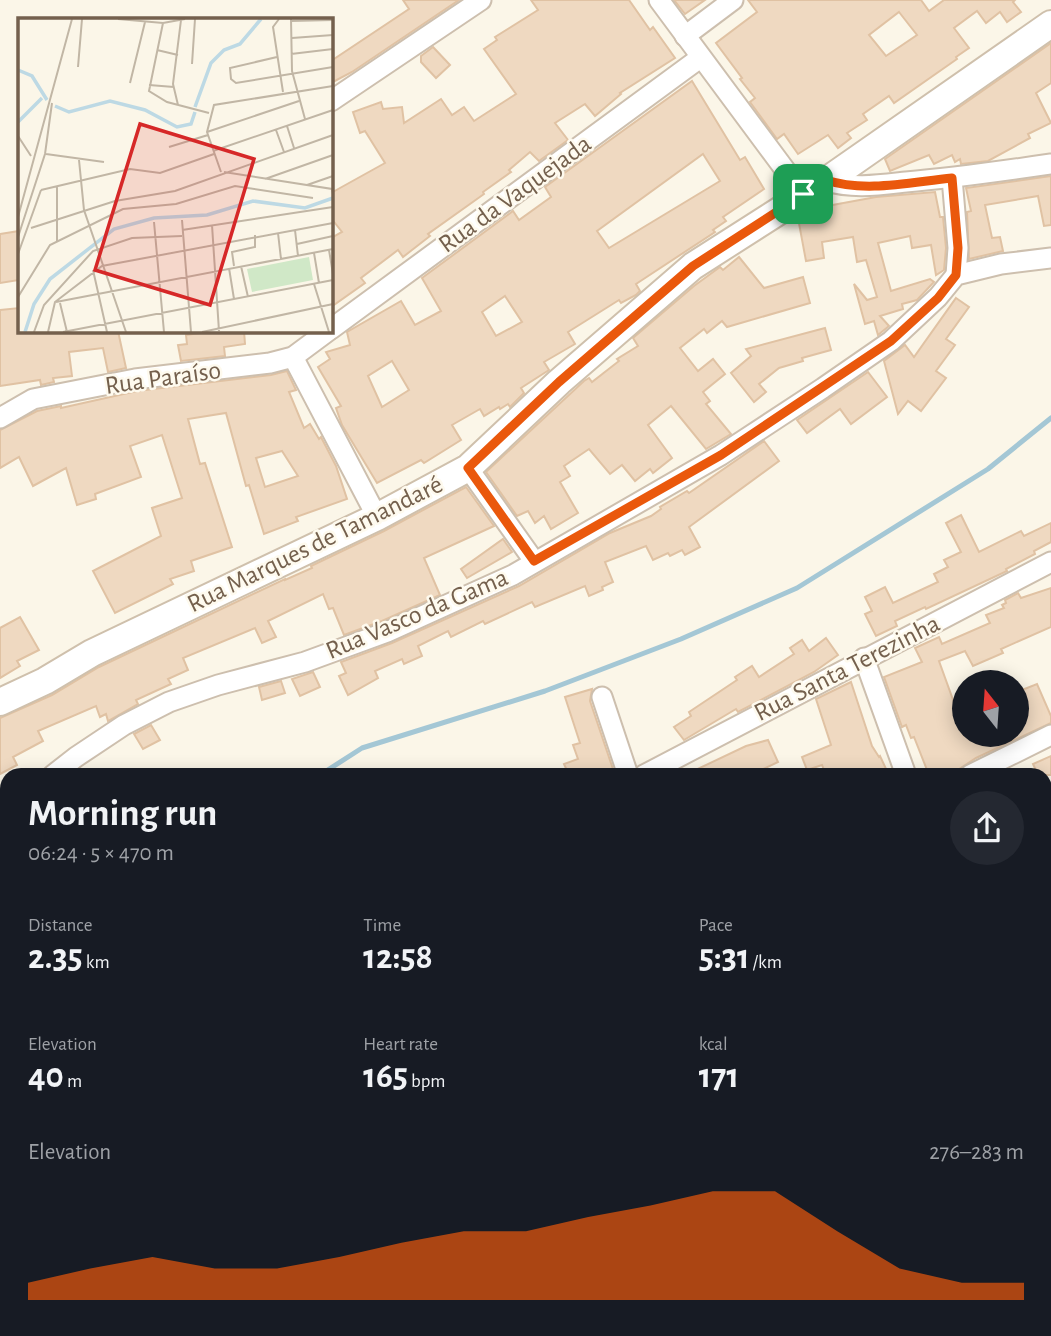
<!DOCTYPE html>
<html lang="en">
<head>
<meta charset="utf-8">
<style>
  :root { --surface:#171b24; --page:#242831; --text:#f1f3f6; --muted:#9ea1a6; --accent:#ea580c }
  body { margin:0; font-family:"Alegreya Sans",sans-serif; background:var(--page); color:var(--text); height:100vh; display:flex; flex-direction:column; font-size:26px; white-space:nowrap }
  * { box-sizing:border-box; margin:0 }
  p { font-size:23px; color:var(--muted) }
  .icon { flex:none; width:38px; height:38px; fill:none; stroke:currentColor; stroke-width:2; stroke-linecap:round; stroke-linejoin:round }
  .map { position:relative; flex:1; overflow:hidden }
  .drawer { position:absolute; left:0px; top:768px; width:1052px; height:569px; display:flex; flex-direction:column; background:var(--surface); border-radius:21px 21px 0 0; box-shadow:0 4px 18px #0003 }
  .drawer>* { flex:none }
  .needle { width:46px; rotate:343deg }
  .fabs { position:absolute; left:952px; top:670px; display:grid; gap:14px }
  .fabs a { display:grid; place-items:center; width:77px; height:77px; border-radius:50%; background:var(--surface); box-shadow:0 4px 18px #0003; font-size:35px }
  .pin { position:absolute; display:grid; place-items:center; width:60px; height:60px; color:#fff; margin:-30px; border-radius:14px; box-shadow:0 4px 10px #0006 }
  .round { display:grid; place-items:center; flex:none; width:74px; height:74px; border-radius:37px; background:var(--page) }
  .head { display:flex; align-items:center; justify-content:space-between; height:119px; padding:0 28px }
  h1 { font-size:38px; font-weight:600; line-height:52px }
  .figures { display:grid; grid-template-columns:repeat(3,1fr); gap:10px; height:119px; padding:7px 28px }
  .figures div { display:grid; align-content:center }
  .figures b { font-size:35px; font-weight:600 }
  .figures small { font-size:19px; font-weight:400 }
  .figures p { font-size:19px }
  .chart { height:196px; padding:14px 28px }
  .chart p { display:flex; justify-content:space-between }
  .chart svg { width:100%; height:126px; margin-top:7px; fill:var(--accent); opacity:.7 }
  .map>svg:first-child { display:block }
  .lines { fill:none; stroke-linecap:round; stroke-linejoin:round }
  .stream { stroke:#a4c7d5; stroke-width:5 }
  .building { fill:#efd9c1; stroke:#e0c2a3; stroke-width:2; fill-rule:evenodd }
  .street-casing { stroke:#cdbfae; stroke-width:23 }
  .secondary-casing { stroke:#cfc0ac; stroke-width:30 }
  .street { stroke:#fff; stroke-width:19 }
  .secondary { stroke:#fff; stroke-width:26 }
  .route-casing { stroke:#fff; stroke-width:14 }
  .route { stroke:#ea580c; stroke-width:9 }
  .labels { text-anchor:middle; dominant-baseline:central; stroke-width:5; stroke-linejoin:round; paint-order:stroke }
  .street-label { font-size:26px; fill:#74604d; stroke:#fefaee }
  .inset-river { fill:none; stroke:#bdd9e4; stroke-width:3.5 }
  .inset-road { fill:none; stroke:#c1b6a5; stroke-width:2 }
  .view { fill:#d62828; fill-opacity:0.15; stroke:#d62828; stroke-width:3.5 }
  .inset-edge { fill:none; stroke:#74604d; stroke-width:3.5 }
</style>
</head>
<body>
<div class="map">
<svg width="1051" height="1336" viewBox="0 0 1051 1336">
  <rect width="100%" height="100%" fill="#fbf6e8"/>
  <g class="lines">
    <!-- stream -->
    <g class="stream">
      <polyline points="320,775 362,748 545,691 681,639 797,588 988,469 1051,418"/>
      <polyline points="0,1005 7,997"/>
    </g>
  </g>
  <!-- building -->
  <g class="building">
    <polygon points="403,0 459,0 352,72 331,83 331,61 409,9"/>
    <polygon points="531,0 629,0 650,30 653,27 675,58 620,93 621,94 595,116 585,104 555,123 568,140 539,161 530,152 509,170 511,172 483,192 484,194 428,234 430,236 403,257 398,250 361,278 365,283 331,307 331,238 342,232 331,218 331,193 385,163 365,131 360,133 353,112 381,102 383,109 402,107 404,123 441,99 452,115 464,107 474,121 516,94 484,49 497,40 495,37 538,10"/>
    <polygon points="674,0 705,0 685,14"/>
    <path d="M748 0H921L929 11 944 0H1015L1013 2 1021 12 1007 22 1000 12 986 23 977 11 954 28 969 48 956 57 957 59 894 103 889 96 863 114 867 120 847 133 851 138 838 148 828 135 798 154 784 134 777 139 750 102 755 98 740 79 742 78 716 43 757 12ZM899 12 917 35 886 56 869 35Z"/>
    <polygon points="1051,43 1051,83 1036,93 1051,123 1028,134 1030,138 988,161 961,164 960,159 955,162 952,155 934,164 929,155 890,171 885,159"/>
    <polygon points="433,47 450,65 436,78 421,62 421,56"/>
    <path d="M692 81 740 160 745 157 764 189 723 217 726 221 713 230 715 232 636 284 640 291 636 295 621 303 619 300 568 332 575 344 544 362 549 370 521 388 524 393 510 407 508 404 500 409 499 407 484 416 480 409 452 425 461 440 424 463 421 460 377 483 342 425 336 408 341 406 318 367 330 359 326 352 350 345 347 332 401 301 415 325 441 311 422 278 513 211 519 220 551 197 545 187ZM703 154 720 181 609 248 597 231ZM505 296 522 322 496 336 482 312ZM392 361 409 390 382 407 368 376Z"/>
    <polygon points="1051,176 1051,225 1044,226 1038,196 985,205 992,238 1000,237 1003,251 969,259 967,212 971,211 966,188"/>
    <polygon points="935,192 940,217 943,217 946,248 944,270 936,275 931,245 912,248 910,236 878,243 891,291 930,279 934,282 917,300 902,304 903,309 880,316 889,326 878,335 874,321 865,324 854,284 867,300 877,297 866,260 857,262 853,237 822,242 824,258 806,261 798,218 811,209 876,197"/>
    <polygon points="19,231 19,280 0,283 0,234"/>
    <polygon points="739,257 764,288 803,277 810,303 727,327 722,321 707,333 704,329 680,348 698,371 713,359 725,374 703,392 710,401 706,404 731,434 706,449 671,406 648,425 672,458 653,473 650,469 635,481 622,465 610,474 589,449 564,466 570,476 560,482 578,513 551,529 544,516 535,523 528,511 517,516 486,472 584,381 589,378 592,382 619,361 617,359 638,346 633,338 694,286 720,267 723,270"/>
    <polygon points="956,298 969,307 946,339 955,345 936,371 946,378 921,411 908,401 898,414 884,361 905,345 914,357"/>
    <polygon points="19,308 19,331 118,331 126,368 108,372 103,348 69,352 72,376 53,378 54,382 41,385 40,380 0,386 0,310"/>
    <polygon points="825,328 831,350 802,358 803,361 779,368 759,384 766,392 754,402 731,373 751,356 746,349"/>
    <polygon points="213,331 244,331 245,344 224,347 225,356 181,361 178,345 187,344 186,335"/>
    <path d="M287 371 296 390 289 392 304 428 310 424 319 439 321 437 336 466 347 499 296 517 298 521 264 534 249 485 246 486 226 413 188 419 200 464 205 463 232 547 191 561 194 571 170 579 173 584 115 613 93 571 161 536 152 508 182 498 162 435 130 446 141 477 95 494 96 499 77 505 66 468 33 486 19 457 0 468V430L37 411 61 406V408L137 391 271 375ZM282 451 298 476 265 487 256 458Z"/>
    <polygon points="868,372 887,397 851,424 840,409 807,433 797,420"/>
    <polygon points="764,441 779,461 689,527 700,547 685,555 682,550 670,556 668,553 653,560 646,546 605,562 613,582 602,587 603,590 589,596 585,586 535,607 532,602 485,624 483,621 451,637 448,631 418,646 422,656 404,664 402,659 375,671 378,678 348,695 339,676 346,673 341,662 392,643 519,586 610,533 651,516 661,509 660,507 687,491 689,493"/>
    <polygon points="466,487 494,526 424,558 440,595 382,621 344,635 333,608 329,609 323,594 268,621 276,637 262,643 255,628 183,658 188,670 168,679 171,684 136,700 138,704 108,721 106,714 100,717 96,706 38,731 43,741 13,757 17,765 0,774 0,718 52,695 99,667 285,579 285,580 312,568 311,566 384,531"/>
    <polygon points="961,515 979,552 1021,531 1024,536 1051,523 1051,542 1034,551 1035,554 1006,569 1007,571 926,609 925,607 895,621 897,626 876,636 865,614 872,611 865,597 885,587 893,603 938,582 934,574 948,567 944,560 961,552 946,523"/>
    <polygon points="503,539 512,552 467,578 461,569"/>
    <polygon points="1051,588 1051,627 1001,649 1003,653 973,666 965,651 939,661 956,708 958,707 964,723 964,735 1017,735 1017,692 1037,684 1051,716 1051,723 976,758 950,775 929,775 914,737 911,738 906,725 902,727 884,677 922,662 915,648 939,637 942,644 990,623 986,615 1004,608 1002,605 1006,603 1005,600 1018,593 1021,598"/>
    <polygon points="20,617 39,650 17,661 20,666 0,678 0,628"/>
    <polygon points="826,638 838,655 814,672 738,712 736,709 684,740 674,727 691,716 689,712 737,680 735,677 752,666 759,677 794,654 790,648 802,640 809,651"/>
    <polygon points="313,672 320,687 300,696 292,679"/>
    <polygon points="281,681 285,693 262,700 259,687"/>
    <polygon points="851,682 872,746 879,757 880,756 887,771 877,775 826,775 822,765 807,770 802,757 831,745 816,699"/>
    <polygon points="592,689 590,701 615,775 569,775 564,764 578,759 573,745 580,743 565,697"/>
    <polygon points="151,725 160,740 143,749 134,734"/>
    <polygon points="768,740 778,762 753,774 685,775 746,746"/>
    <polygon points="1051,756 1051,775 1038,775 1033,764"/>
  </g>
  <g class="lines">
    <defs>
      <g id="street">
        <polyline points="659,0 803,194"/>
        <polyline points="685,36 733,0"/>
        <polyline points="331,101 481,0"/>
        <polyline points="952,178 958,248 956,275"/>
        <path d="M826 181C853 189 879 185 906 182 955 178 1003 171 1051 164"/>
        <polyline points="331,329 700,58"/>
        <polyline points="293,357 377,517"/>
        <polyline points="0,418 33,399 135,379 270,363 293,357 328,331"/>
        <polyline points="468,468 534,561"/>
        <polyline points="864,658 906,775"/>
        <polyline points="602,697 628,775"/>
        <polyline points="53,775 76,757 124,725 169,702 218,685 305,662 387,632 513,575 721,455 823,388 891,341 938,297 956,275 1001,264 1051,258"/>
        <polyline points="644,775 1051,562"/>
        <polyline points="970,775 1051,735"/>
        <polyline points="0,818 7,813"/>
        <polyline points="1045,1025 1051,1021"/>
        <polyline points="1045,1121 1051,1137"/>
        <polyline points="0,1139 7,1133"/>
        <polyline points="0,1210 7,1220"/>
        <polyline points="1045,1323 1051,1320"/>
        <polyline points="86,1330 90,1336"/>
        <polyline points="588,1330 591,1336"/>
        <polyline points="861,1330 864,1336"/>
        <polyline points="0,1334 7,1328"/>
        <polyline points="453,1336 465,1330"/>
        <polyline points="1018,1336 1030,1330"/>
      </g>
      <polyline id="secondary" points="0,702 45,681 92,653 377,517 468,468 559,382 693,266 826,181 1051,24"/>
    </defs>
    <!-- street casing -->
    <use href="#street" class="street-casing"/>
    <!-- secondary casing -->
    <use href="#secondary" class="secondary-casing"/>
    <!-- street -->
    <use href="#street" class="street"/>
    <!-- secondary -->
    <use href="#secondary" class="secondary"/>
  </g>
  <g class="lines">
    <defs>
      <path id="route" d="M952 178 958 248 956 275 938 298 891 341 721 455 534 561 468 468 559 382 693 266 826 180C865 193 911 182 952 178Z"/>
    </defs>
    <!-- route casing -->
    <use href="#route" class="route-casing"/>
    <!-- route -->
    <use href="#route" class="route"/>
  </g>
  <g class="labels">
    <!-- street labels -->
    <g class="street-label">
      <text transform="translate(515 194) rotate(-36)">Rua da Vaquejada</text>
      <text transform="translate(163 378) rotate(-8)">Rua Paraíso</text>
      <text transform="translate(315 544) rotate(-26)">Rua Marques de Tamandaré</text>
      <text transform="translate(417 614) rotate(-23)">Rua Vasco da Gama</text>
      <text transform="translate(847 668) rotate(-27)">Rua Santa Terezinha</text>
    </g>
  </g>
  <!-- overview -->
  <g transform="translate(18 18)">
    <rect width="315" height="315" fill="#fbf6e8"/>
    <path d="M291 239 295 262 234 274 229 251Z" fill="#d0e8c7"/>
    <path class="inset-river" d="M0 52 14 58 29 82M37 88 51 94 92 83 127 92 159 109 173 106 177 94M177 89 193 45 206 32 222 26 243 1M0 104 24 80M7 314 16 286 32 261 96 211 136 200 189 197 235 183 287 190 315 180"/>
    <path class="inset-road" d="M100 1 145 5 167 1M261 1 255 9 265 74M273 1 274 53 287 101M273 3 315 2M145 5 131 73 149 84 191 95M274 20 315 17M139 32 160 37M273 36 315 31M259 39 212 50 213 61 218 65 315 49M174 46 177 1M60 49 64 1M112 65 127 4M131 67 156 69M160 87 155 66 163 2M269 108 276 130M258 112 266 134M189 114 281 83M0 118 13 138M151 129 190 117M195 133 315 92M28 136 86 144M61 142 66 192 108 314M203 154 189 114 196 87 315 68M206 154 314 171 315 176M247 161 315 137M289 167 315 158M39 168V223M23 172 112 151 142 155 196 136M0 199 54 1M164 202 173 314M136 204 146 314M194 207 201 313M13 210 97 183 157 173 315 117M164 212 315 189M277 212 280 238M260 215 263 241M0 219 27 136 34 85M279 226 315 218M311 232 315 256M296 235 301 265M0 236 23 172M216 248 214 234 237 229V217M223 248 230 279M211 250 216 281M75 252 89 314M296 266 311 314M0 279 32 227 105 191 158 186 217 168 295 180M38 284 315 231M42 285 49 314M16 314 26 287 75 233 114 220 164 218M30 314 37 284 84 248 315 205M45 314 315 262M184 314 315 286"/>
    <path class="view" d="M122 106 236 141 192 287 77 252Z"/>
    <rect width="315" height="315" class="inset-edge"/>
  </g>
</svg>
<div class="fabs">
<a><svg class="needle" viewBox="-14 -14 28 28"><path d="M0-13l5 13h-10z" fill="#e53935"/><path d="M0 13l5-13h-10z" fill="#9ea1a6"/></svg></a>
</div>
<div class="pin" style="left:803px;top:194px;background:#1e9e55"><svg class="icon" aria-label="arrive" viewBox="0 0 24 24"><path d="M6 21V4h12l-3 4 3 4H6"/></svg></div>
<section class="drawer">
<div class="head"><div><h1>Morning run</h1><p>06:24 · 5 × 470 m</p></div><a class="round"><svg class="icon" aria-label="share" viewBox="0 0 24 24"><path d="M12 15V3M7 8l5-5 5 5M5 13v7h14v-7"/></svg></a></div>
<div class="figures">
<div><p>Distance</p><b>2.35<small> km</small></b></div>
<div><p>Time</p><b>12:58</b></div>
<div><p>Pace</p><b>5:31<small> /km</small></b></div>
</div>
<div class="figures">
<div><p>Elevation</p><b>40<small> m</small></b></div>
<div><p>Heart rate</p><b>165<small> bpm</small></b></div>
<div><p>kcal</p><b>171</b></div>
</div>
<div class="chart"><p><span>Elevation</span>276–283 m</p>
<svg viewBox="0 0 160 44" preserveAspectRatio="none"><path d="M0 44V38L10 33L20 29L30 33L40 33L50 29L60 24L70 20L80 20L90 15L100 11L110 6L120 6L130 20L140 33L150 38L160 38V44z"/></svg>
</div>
</section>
</div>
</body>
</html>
